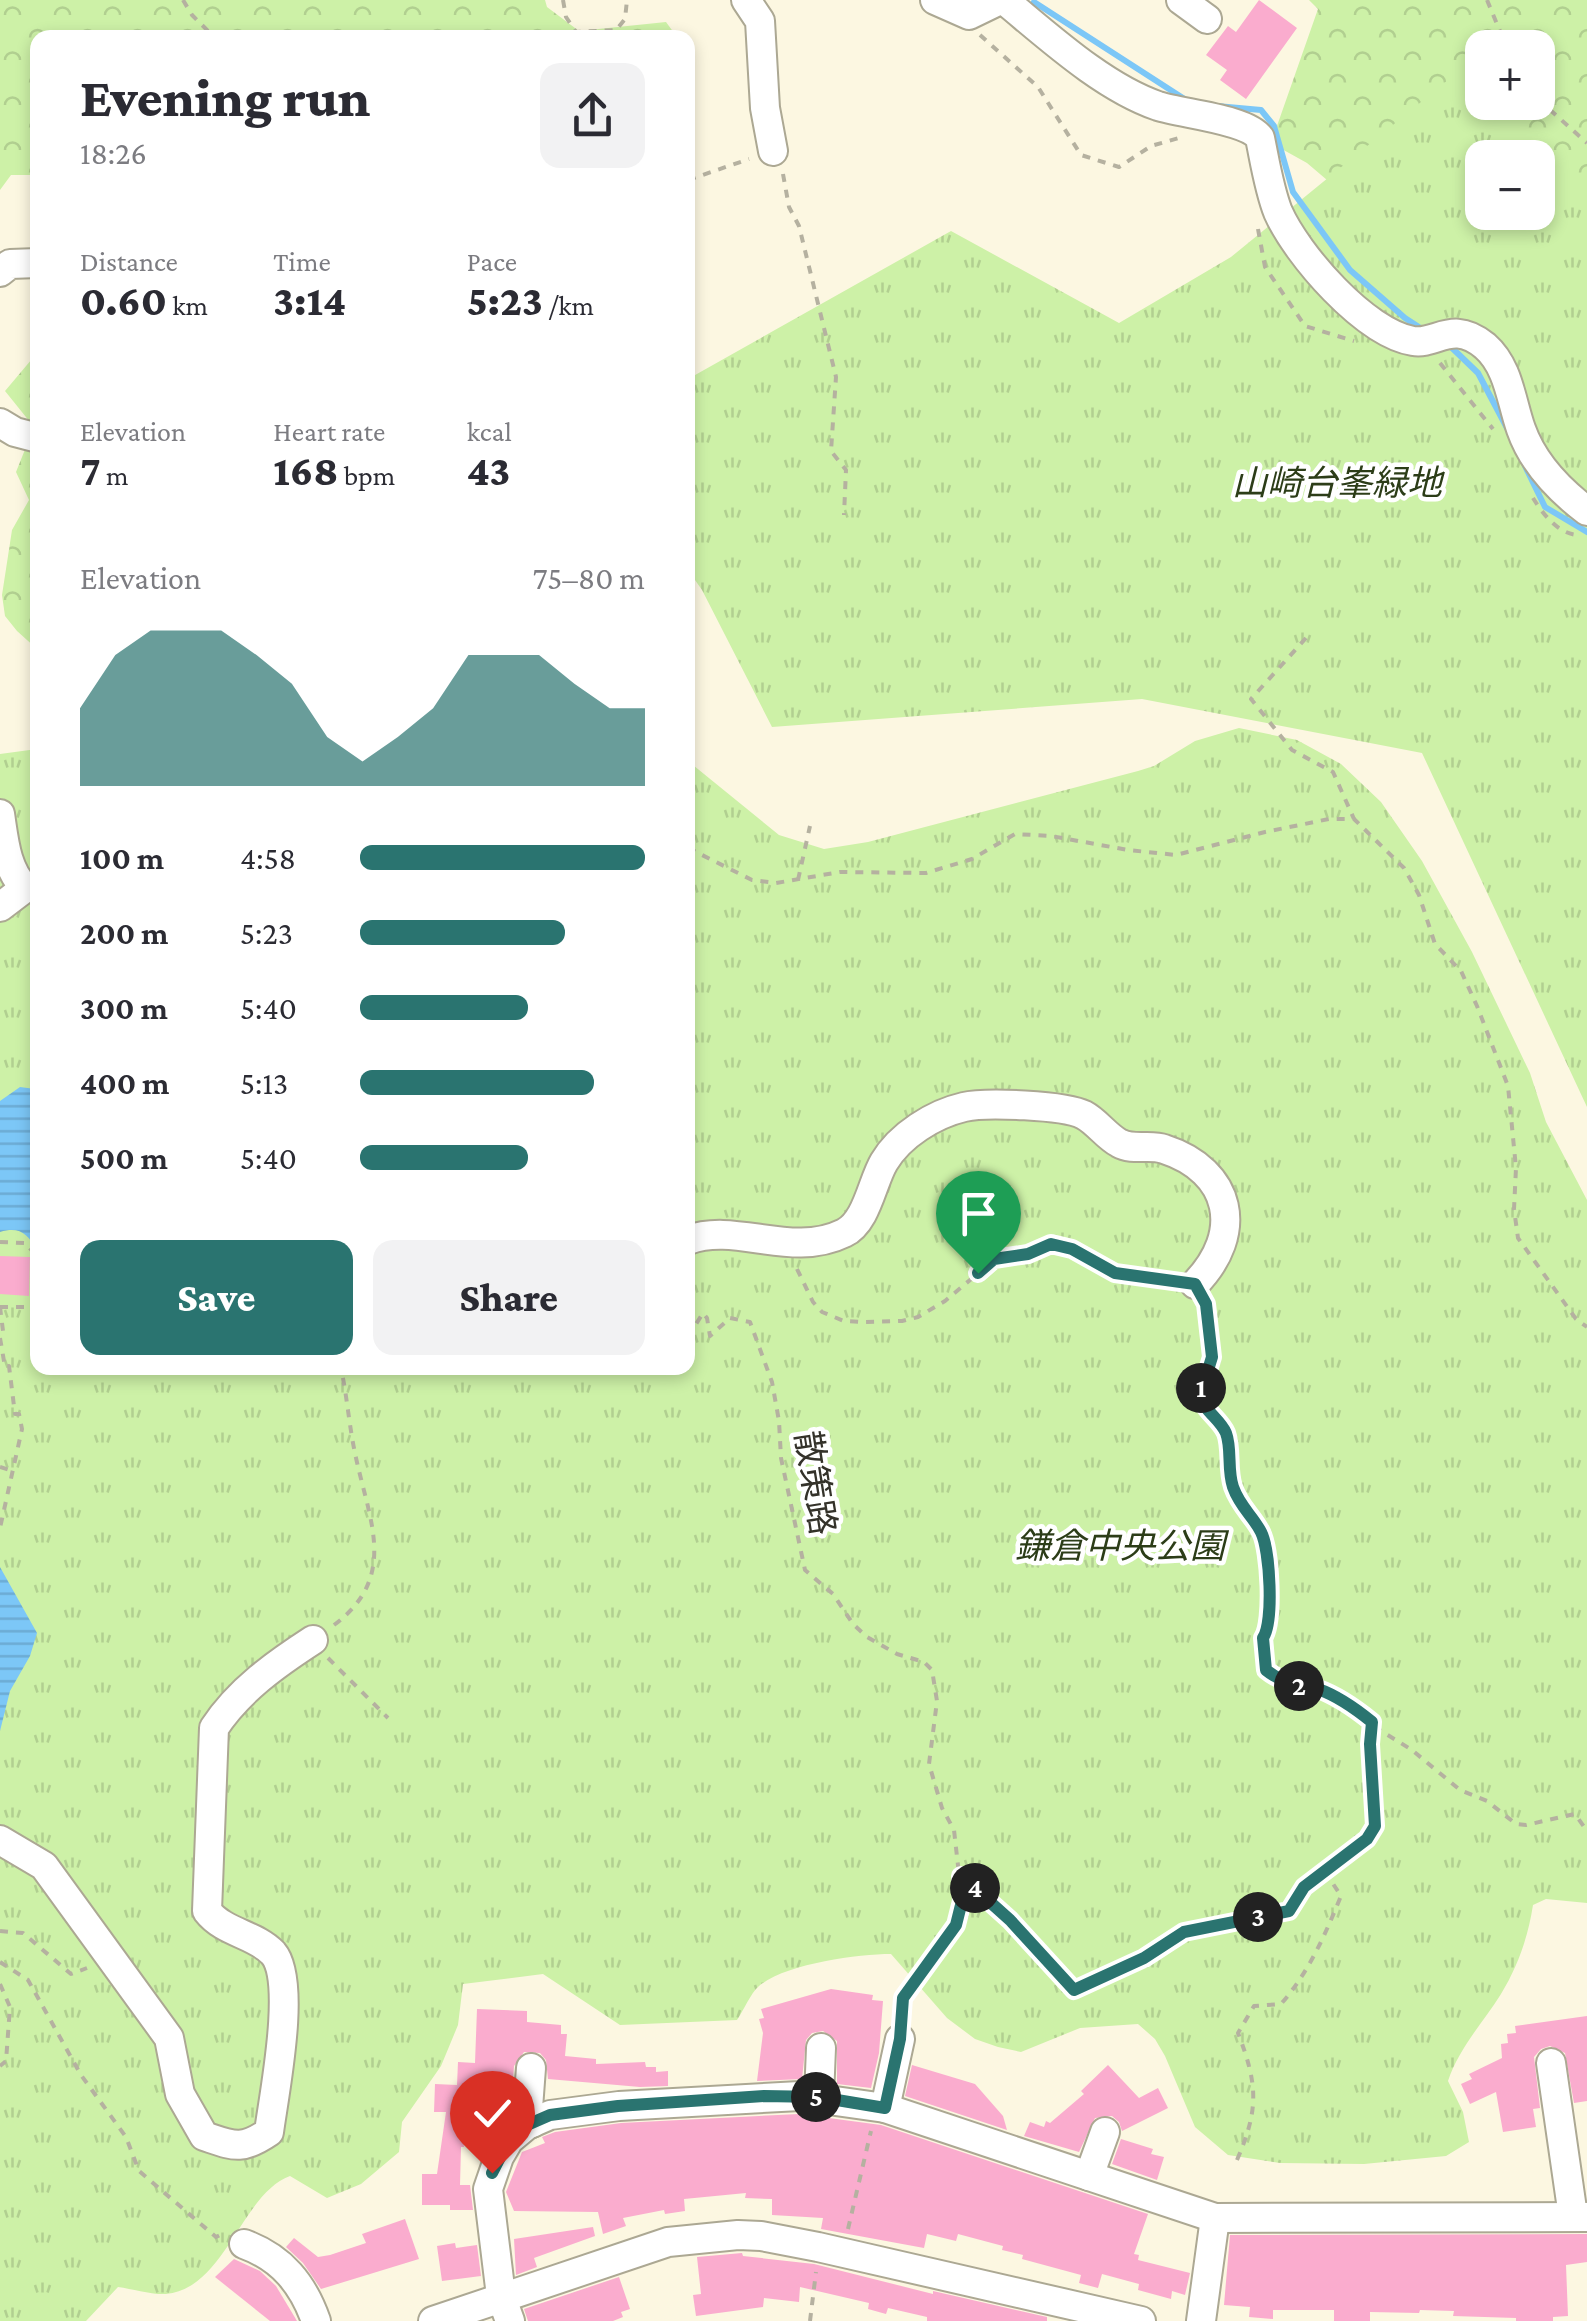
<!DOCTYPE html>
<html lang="en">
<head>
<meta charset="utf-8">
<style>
  :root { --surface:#fff; --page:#f2f2f3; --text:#2b2b33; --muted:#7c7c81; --accent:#2a7470 }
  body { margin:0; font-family:"Crimson Pro","Noto Sans JP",serif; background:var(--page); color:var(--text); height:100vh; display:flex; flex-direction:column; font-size:38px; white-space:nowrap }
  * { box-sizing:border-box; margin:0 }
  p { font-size:32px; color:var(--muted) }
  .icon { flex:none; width:55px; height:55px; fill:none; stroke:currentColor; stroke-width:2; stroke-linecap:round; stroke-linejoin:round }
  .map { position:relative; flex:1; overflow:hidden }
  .side { position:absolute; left:30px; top:30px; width:665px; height:1345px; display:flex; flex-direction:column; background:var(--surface); border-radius:20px; box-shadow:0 5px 15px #0003 }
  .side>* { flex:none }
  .controls { position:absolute; left:1465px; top:30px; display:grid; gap:20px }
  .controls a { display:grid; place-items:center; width:90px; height:90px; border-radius:20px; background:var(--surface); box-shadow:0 5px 15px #0003; font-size:50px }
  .pin { position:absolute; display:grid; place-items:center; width:85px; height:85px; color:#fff; margin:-102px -42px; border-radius:50% 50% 50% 0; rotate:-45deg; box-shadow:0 0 10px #0007 }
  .pin .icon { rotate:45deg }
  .km { position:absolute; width:50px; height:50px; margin:-25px; border-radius:50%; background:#222; color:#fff; font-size:28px; line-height:50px; text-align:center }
  .round { display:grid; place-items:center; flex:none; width:105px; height:105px; border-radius:20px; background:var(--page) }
  .summary { display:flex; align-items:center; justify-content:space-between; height:170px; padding:0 50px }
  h1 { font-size:55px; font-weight:800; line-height:75px }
  .stats { display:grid; grid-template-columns:repeat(3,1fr); gap:15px; height:170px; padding:10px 50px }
  .stats div { display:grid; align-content:center }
  .stats b { font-size:42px; font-weight:800 }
  .stats small { font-size:28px; font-weight:400 }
  .stats p { font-size:28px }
  .chart { height:280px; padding:20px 50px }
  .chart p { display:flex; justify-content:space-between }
  .chart svg { width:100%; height:180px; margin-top:10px; fill:var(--accent); opacity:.7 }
  .primary-button { display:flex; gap:20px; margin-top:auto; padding:20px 50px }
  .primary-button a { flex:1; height:115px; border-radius:20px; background:var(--accent); color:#fff; font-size:40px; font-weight:800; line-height:115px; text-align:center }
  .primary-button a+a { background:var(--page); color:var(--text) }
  ul { padding:0 50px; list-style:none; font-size:32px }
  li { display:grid; grid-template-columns:160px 120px 1fr; align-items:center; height:75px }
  li i { height:25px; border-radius:12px; background:var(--accent) }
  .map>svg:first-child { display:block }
  .forest { fill:url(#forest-crowns); fill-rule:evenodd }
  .park { fill:url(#park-tufts); fill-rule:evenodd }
  .water { fill:url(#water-rules) }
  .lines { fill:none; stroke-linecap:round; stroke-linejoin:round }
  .stream { stroke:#7cc7f7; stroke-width:6 }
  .building { fill:#faacce }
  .minor-casing { stroke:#aca893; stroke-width:32 }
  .path { stroke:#b5b1a0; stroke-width:4; stroke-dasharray:8 8; stroke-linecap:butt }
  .minor { stroke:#fff; stroke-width:28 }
  .route-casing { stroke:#fff; stroke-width:20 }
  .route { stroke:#2a7470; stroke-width:12 }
  .labels { text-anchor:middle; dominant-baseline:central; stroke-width:9; stroke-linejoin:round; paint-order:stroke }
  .park-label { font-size:35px; font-style:italic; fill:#2c3d18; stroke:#fff }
  .street-label { font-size:35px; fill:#34322a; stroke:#fff }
</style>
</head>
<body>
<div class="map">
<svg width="1587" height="2321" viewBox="0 0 1587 2321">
  <defs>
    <pattern id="forest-crowns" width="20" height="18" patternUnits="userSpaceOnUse" patternTransform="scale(2.5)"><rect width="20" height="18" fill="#cdf1a7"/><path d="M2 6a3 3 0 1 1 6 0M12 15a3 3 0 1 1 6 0" fill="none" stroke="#b1cf90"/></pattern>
    <pattern id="park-tufts" width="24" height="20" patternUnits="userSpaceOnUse" patternTransform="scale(2.5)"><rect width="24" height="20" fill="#cdf1a7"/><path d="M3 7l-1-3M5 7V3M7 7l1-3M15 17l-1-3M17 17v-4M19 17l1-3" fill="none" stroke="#b1cf90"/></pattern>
    <pattern id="water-rules" width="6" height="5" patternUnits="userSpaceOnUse" patternTransform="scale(2.5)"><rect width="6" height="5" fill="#7cc7f7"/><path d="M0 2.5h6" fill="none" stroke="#6cabd4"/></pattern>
  </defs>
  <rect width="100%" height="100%" fill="#fcf7e1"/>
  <!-- forest -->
  <g class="forest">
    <polygon points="0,0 545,0 547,7 579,31 666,22 677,37 38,38 37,175 11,175 0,190"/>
    <path d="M1309 0H1587V401L1307 163 1271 143 1318 9ZM1482 48H1538V102H1482ZM1482 158H1538V212H1482Z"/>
    <polygon points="37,353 37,649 17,631 5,616 2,595 12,530 29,500 16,472 34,427 5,391"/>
  </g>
  <!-- park -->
  <g class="park">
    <path d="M1470 62 1482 77V102L1503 103 1587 204V1107L1422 753 1142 699 772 727 702 590 688 570V379L951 231 1119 323 1231 257ZM1482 158H1538V212H1482Z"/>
    <path d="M1239 728 1297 740 1341 764 1381 802 1422 861 1472 952 1530 1073 1546 1122 1587 1200V1903L1546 1899 1533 1905C1528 1937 1518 1966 1501 1994 1482 2024 1459 2048 1448 2081L1463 2112 1469 2142 1446 2156 1364 2164 1280 2163 1228 2155 1195 2127 1165 2056 1155 2039 1138 2024 1080 2028 1021 2052 998 2047 975 2039 947 2018 891 1954C857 1954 785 1964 759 1986 750 1994 744 2010 737 2020L620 2025 543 1974 463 1984 458 2025 441 2066 402 2122 399 2152 361 2184 327 2198 290 2176C241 2194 226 2288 166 2294 152 2295 133 2289 118 2287L86 2321H0V754L37 749 38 1368H688V761L779 835 824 849 868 842 1138 771 1154 766 1195 741Z"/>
  </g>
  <!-- water -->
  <g class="water">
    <path d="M20 1087 35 1089 37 1249C27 1234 20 1226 0 1232V1101Z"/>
    <polygon points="0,1567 37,1633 30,1656 10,1691 0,1731"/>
  </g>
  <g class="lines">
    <!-- stream -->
    <g class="stream">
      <polyline points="1034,2 1186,100"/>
      <polyline points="1217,106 1261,110 1274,126 1293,192 1350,270 1405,318 1425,331"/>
      <polyline points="1449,345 1478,373 1507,428"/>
      <polyline points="1525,466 1545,507 1587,532"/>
    </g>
  </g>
  <!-- building -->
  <g class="building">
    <polygon points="1259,0 1297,28 1246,99 1220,80 1227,70 1206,55 1228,26 1236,32"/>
    <polygon points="0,1256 30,1257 29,1296 0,1294"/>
    <polygon points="831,1989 873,1995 872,2000 883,2001 879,2053 871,2088 837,2084 837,2041 823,2031 812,2033 806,2040 802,2079 757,2081 763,2033 759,2019 764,2018 761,2009"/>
    <polygon points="477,2009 527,2011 527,2022 561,2025 561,2034 567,2034 565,2056 596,2059 596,2064 645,2062 646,2067 656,2067 656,2072 668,2071 668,2086 640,2087 548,2079 546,2060 540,2053 524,2052 514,2066 511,2107 491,2106 486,2143 474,2112 460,2116 464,2147 461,2147 460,2185 470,2185 473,2210 450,2210 450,2205 422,2205 422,2174 437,2174 446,2112 434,2112 435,2084 457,2085 458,2062 475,2063"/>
    <polygon points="1587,2016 1587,2101 1574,2103 1565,2053 1550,2046 1541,2049 1534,2057 1540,2108 1533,2109 1536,2127 1503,2132 1496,2092 1470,2104 1461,2084 1472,2079 1469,2074 1502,2058 1501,2044 1508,2043 1507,2034 1516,2033 1515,2026"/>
    <polygon points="912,2065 975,2084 1003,2116 1007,2130 905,2096"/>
    <polygon points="1108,2065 1139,2098 1158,2088 1168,2108 1122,2131 1119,2122 1112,2116 1095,2118 1079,2152 1024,2136 1030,2122 1044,2127 1046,2121 1050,2123 1084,2094 1081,2091"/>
    <polygon points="799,2114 881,2125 1148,2214 1134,2254 1139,2255 1138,2260 1190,2273 1185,2295 1172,2291 1171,2299 1138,2290 1139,2284 1102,2274 1098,2288 1079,2283 1081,2275 1022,2259 1023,2255 1002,2250 1003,2246 958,2234 956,2241 927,2234 924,2248 821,2229 823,2218 772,2215 772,2199 745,2198 746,2193 684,2199 685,2211 665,2214 664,2210 623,2218 626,2226 603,2234 598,2212 514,2211 506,2192 522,2152 545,2143 542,2137 555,2132 621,2123"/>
    <polygon points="1121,2139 1153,2149 1151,2154 1164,2157 1157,2180 1112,2164"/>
    <polygon points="405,2219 419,2259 321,2289 303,2263 286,2247 294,2238 318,2257 330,2255 366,2243 362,2234"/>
    <polygon points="593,2227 595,2236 534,2258 537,2267 516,2275 514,2239"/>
    <polygon points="1587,2234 1587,2262 1566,2265 1568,2316 1553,2317 1553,2321 1516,2321 1516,2318 1453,2316 1454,2311 1420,2310 1419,2313 1370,2312 1370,2321 1334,2321 1334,2310 1273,2310 1273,2319 1249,2317 1250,2307 1224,2305 1230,2235"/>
    <polygon points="455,2243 456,2248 477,2245 481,2276 442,2281 437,2246"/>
    <polygon points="742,2253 743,2256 814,2264 933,2294 933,2291 1047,2317 1047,2321 927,2321 927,2317 888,2308 886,2314 868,2309 869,2303 800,2287 799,2302 764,2298 763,2307 696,2316 693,2295 701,2294 697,2257"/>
    <polygon points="234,2259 260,2271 276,2286 297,2321 270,2321 215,2277"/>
    <polygon points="619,2277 630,2309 621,2312 623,2317 613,2321 528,2321 524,2309"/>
  </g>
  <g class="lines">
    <defs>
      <g id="minor">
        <polyline points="746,0 760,21 765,108 773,151"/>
        <polyline points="935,0 969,15 1000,0"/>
        <path d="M1004 0C1049 37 1103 87 1158 106 1183 114 1247 119 1260 138 1265 162 1269 189 1278 212 1297 255 1365 333 1413 341 1437 345 1452 319 1485 346 1509 367 1511 401 1521 429 1533 463 1559 490 1587 511"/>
        <polyline points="1181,0 1207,19"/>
        <polyline points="0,272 10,264 38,263"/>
        <polyline points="0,423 15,432 38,438"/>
        <path d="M0 814C4 840 6 869 25 888"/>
        <polyline points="0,907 25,888 38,886"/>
        <path d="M688 1240C737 1222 791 1259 844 1233 867 1222 872 1182 884 1162 900 1135 934 1114 964 1107 985 1102 1065 1105 1084 1115 1097 1122 1106 1136 1119 1143 1133 1151 1150 1144 1164 1149 1232 1171 1245 1233 1195 1284"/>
        <path d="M0 1840 44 1866 169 2038 180 2094 204 2136C234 2146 241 2151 269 2132 274 2094 297 1981 273 1953 255 1934 224 1933 207 1911L214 1728C239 1690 276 1664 313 1640"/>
        <polyline points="1551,2063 1573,2216"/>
        <polyline points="531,2068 528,2108 532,2123"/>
        <polyline points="819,2097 821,2048"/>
        <polyline points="885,2108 900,2039"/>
        <polyline points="1089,2176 1105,2132"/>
        <path d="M244 2244C282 2258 303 2284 316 2321"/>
        <polyline points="433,2321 668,2242 738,2235 761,2236 818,2247 1141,2321"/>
        <polyline points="510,2321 501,2296 488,2189 499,2157 509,2140 527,2125 550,2115 619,2106 800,2096 885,2108 1215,2218 1587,2217"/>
        <polyline points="1201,2321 1215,2218"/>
      </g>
    </defs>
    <!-- minor casing -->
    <use href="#minor" class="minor-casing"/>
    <!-- path -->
    <g class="path">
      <polyline points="183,0 192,15 215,38"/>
      <polyline points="563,0 566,17 576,32 616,30 625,19 627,0"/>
      <polyline points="1487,0 1507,48"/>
      <polyline points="980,35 1038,87 1081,155 1119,167 1151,146 1179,138"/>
      <polyline points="1538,99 1587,143"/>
      <polyline points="783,174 789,207 799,226 836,377 831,451 846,470 844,515"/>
      <polyline points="688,180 749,159"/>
      <polyline points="1258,229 1265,267 1305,326 1354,341"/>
      <polyline points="1440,363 1493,429"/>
      <path d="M1533 498C1543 514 1558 534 1578 535"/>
      <polyline points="1306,638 1251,699 1292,750 1333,772 1354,819"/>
      <polyline points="688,848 752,880 776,883 840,872 926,873 972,859 1015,834 1051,836 1128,850 1176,855 1265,832 1329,819 1354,819 1404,868 1419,895 1435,944 1461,971 1477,1006 1508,1086 1516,1168 1514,1209 1518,1238 1576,1319 1587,1327"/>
      <polyline points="798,880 810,826"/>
      <polyline points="0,1242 25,1243 38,1257"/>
      <polyline points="797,1269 813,1302 822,1312 844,1321 861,1322 902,1321 918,1317 945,1301 995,1259 1028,1254 1051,1245 1072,1249 1115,1273 1170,1279"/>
      <path d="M1206 1305 1212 1357 1199 1396C1205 1412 1220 1419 1226 1433 1232 1449 1227 1469 1233 1487 1240 1507 1253 1516 1261 1533 1270 1550 1274 1622 1263 1638L1266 1670 1276 1679 1317 1689 1351 1705 1378 1729 1412 1750 1460 1790 1487 1801 1516 1824 1526 1825 1575 1814 1587 1831"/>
      <polyline points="0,1307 38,1307"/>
      <polyline points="0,1307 3,1331 0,1332"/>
      <polyline points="688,1337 703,1313 707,1318 710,1336 730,1318 750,1322 772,1382 779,1421 781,1458 805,1570 833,1594 853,1624 867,1637 897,1654 924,1662 932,1670 937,1701 929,1764 942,1808 954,1830 962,1901 956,1925 903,1998 902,2014"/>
      <polyline points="0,1338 5,1367 9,1366 15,1414 19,1414 22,1429 0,1528"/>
      <polyline points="0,1467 13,1471"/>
      <path d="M334 1625C400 1576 368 1518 355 1453 349 1425 347 1396 341 1368"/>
      <polyline points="328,1658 388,1718"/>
      <polyline points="961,1875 1010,1921 1074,1989 1144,1959 1184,1932 1289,1911 1304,1887 1367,1839 1375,1826 1370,1744 1372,1722"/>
      <polyline points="0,1931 23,1933 71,1974 87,1968"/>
      <polyline points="0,1962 28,1980 81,2075 126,2137 139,2171 216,2237 220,2235"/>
      <polyline points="0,1984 10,2007 6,2061 0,2066"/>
      <path d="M1237 2160C1259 2109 1258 2085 1238 2033L1254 2006 1281 2004C1309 1972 1325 1935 1341 1896L1324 1870"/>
      <polyline points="848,2229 871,2131"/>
      <polyline points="810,2321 816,2272"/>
    </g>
    <!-- minor -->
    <use href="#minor" class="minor"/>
  </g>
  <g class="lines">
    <defs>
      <path id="route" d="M492 2173 509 2140 527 2125 550 2115 618 2106 764 2096 819 2097 885 2108 900 2039 903 1998 956 1925 962 1901 961 1876 1010 1920 1074 1990 1144 1958 1184 1932 1289 1911 1304 1887 1367 1839 1375 1826 1370 1744 1372 1722C1356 1709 1338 1696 1318 1689 1298 1683 1283 1684 1266 1670L1263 1638C1274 1622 1270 1550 1261 1532 1253 1516 1240 1507 1233 1487 1227 1469 1232 1449 1226 1433 1220 1419 1205 1412 1200 1396L1212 1357 1206 1304 1195 1284 1115 1273 1072 1249 1051 1244 1028 1254 994 1259 978 1273"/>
    </defs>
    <!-- route casing -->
    <use href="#route" class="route-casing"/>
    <!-- route -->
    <use href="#route" class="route"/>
  </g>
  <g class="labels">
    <!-- park labels -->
    <g class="park-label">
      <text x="1337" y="483">山崎台峯緑地</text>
      <text x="1120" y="1546">鎌倉中央公園</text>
    </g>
    <!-- street labels -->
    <g class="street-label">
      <text transform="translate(815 1483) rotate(81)">散策路</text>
    </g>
  </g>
</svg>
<div class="controls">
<a>+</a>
<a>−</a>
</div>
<div class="pin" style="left:978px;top:1273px;background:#1e9e55"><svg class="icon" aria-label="arrive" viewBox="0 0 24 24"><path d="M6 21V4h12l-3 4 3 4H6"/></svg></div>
<div class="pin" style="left:492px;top:2173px;background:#d93025"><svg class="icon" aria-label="check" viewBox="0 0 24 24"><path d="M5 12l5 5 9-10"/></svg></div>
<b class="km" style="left:1201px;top:1388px">1</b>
<b class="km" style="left:1299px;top:1686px">2</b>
<b class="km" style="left:1258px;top:1917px">3</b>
<b class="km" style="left:975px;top:1888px">4</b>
<b class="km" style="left:816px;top:2097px">5</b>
<section class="side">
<div class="summary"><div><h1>Evening run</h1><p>18:26</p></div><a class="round"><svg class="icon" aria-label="share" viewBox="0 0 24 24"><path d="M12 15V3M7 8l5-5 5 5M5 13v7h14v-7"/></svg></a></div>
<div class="stats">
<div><p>Distance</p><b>0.60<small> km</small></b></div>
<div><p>Time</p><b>3:14</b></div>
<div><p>Pace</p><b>5:23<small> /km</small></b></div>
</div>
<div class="stats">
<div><p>Elevation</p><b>7<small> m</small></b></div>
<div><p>Heart rate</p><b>168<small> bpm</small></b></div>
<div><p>kcal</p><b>43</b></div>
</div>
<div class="chart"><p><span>Elevation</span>75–80 m</p>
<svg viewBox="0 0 160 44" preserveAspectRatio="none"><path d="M0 44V25L10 12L20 6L30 6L40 6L50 12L60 19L70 32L80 38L90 32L100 25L110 12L120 12L130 12L140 19L150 25L160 25V44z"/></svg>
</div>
<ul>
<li><b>100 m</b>4:58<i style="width:100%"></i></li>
<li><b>200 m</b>5:23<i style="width:72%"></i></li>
<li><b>300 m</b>5:40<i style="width:59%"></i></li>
<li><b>400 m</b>5:13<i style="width:82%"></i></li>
<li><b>500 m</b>5:40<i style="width:59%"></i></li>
</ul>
<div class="primary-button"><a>Save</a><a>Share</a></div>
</section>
</div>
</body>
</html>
